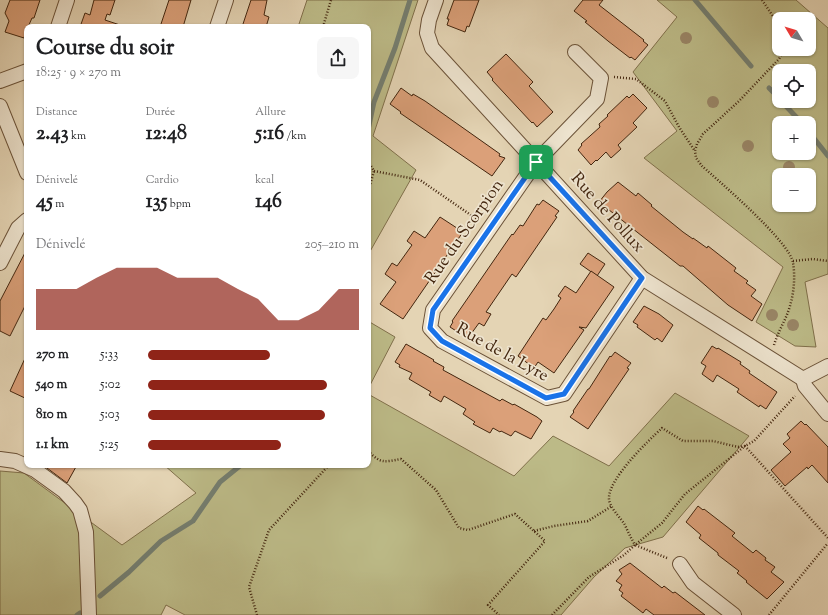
<!DOCTYPE html>
<html lang="fr">
<head>
<meta charset="utf-8">
<style>
  :root { --surface:#fff; --page:#f6f6f6; --text:#202124; --muted:#757577; --accent:#8f2418 }
  body { margin:0; font-family:"Sorts Mill Goudy",serif; background:var(--page); color:var(--text); height:100vh; display:flex; flex-direction:column; font-size:15px; white-space:nowrap }
  * { box-sizing:border-box; margin:0 }
  p { font-size:13px; color:var(--muted) }
  .icon { flex:none; width:22px; height:22px; fill:none; stroke:currentColor; stroke-width:2; stroke-linecap:round; stroke-linejoin:round }
  .map { position:relative; flex:1; overflow:hidden }
  .drawer { position:absolute; left:24px; top:24px; width:347px; height:444px; display:flex; flex-direction:column; background:var(--surface); border-radius:8px; box-shadow:0 1px 3px #0004 }
  .drawer>* { flex:none }
  .needle { width:26px; rotate:308deg }
  .buttons { position:absolute; left:772px; top:12px; display:grid; gap:8px }
  .buttons a { display:grid; place-items:center; width:44px; height:44px; border-radius:8px; background:var(--surface); box-shadow:0 1px 3px #0004; font-size:20px }
  .pin { position:absolute; display:grid; place-items:center; width:34px; height:34px; color:#fff; margin:-17px; border-radius:8px; box-shadow:0 2px 6px #0006 }
  .round { display:grid; place-items:center; flex:none; width:42px; height:42px; border-radius:8px; background:var(--page) }
  .overview { display:flex; align-items:center; justify-content:space-between; height:68px; padding:0 12px }
  h1 { font-size:22px; font-weight:800; line-height:30px }
  .figures { display:grid; grid-template-columns:repeat(3,1fr); gap:6px; height:68px; padding:4px 12px }
  .figures div { display:grid; align-content:center }
  .figures b { font-size:20px; font-weight:800 }
  .figures small { font-size:11px; font-weight:400 }
  .figures p { font-size:11px }
  .chart { height:112px; padding:8px 12px }
  .chart p { display:flex; justify-content:space-between }
  .chart svg { width:100%; height:72px; margin-top:4px; fill:var(--accent); opacity:.7 }
  ul { padding:0 12px; list-style:none; font-size:13px }
  li { display:grid; grid-template-columns:64px 48px 1fr; align-items:center; height:30px }
  li i { height:10px; border-radius:5px; background:var(--accent) }
  .map>svg:first-child { display:block }
  .green { fill:#bcba87; stroke:#80704b; fill-rule:evenodd }
  .lines { fill:none; stroke-linecap:round; stroke-linejoin:round }
  .stream { stroke:#747e70; stroke-width:5 }
  .building { fill:#dba079; stroke:#43260f }
  .minor-casing { stroke:#6b5238; stroke-width:16 }
  .path { stroke:#43260f; stroke-width:2.5; stroke-dasharray:1 2; stroke-linecap:butt }
  .minor { stroke:#ede3ce; stroke-width:14 }
  .tree { fill:#998566 }
  .route-casing { stroke:#fff; stroke-width:8 }
  .route { stroke:#1a73e8; stroke-width:5 }
  .labels { text-anchor:middle; dominant-baseline:central; stroke-width:3.5; stroke-linejoin:round; paint-order:stroke }
  .street-label { font-size:17px; fill:#43260f; stroke:#ede3ce }
</style>
</head>
<body>
<div class="map">
<svg width="828" height="615" viewBox="0 0 828 615">
  <rect width="100%" height="100%" fill="#e4d4b4"/>
  <filter id="stains"><feTurbulence type="fractalNoise" baseFrequency=".005" numOctaves="4"/><feColorMatrix values="0 0 0 0 .2 0 0 0 0 .09 0 0 0 0 .02 0 0 0 .5 -.17"/></filter>
  <radialGradient id="worn" r=".72"><stop offset=".6" stop-color="#630" stop-opacity="0"/><stop offset="1" stop-color="#630" stop-opacity=".3"/></radialGradient>
  <!-- green -->
  <g class="green">
    <polygon points="307,0 418,0 373,136 416,170 368,255 368,27 298,27"/>
    <path d="M657 0H796L828 28V274L805 282 816 347 795 346 756 322 783 267 644 158 677 131 633 72 677 17ZM779 19H809V49H779ZM779 71H809V101H779ZM779 123H809V153H779ZM779 175H809V205H779Z"/>
    <polygon points="368,321 395,337 368,389"/>
    <polygon points="675,393 749,436 663,537 625,548 594,577 561,615 185,615 166,605 161,615 0,615 0,471 24,473 122,545 196,493 164,465 368,465 368,394 514,476 553,436 609,466"/>
  </g>
  <g class="lines">
    <!-- stream -->
    <g class="stream">
      <polyline points="695,0 751,66"/>
      <polyline points="769,88 779,98"/>
      <polyline points="781,101 802,123"/>
      <polyline points="368,130 374,102 395,48 410,0"/>
      <polyline points="809,132 828,156"/>
      <polyline points="100,596 129,572 161,541 193,521 220,482 241,465"/>
      <polyline points="77,615 80,613"/>
    </g>
  </g>
  <!-- building -->
  <g class="building">
    <polygon points="10,0 40,0 34,18 32,18 28,27 27,27 24,38 5,32 9,21 5,13"/>
    <polygon points="94,0 115,0 110,15 107,14 105,20 120,25 119,27 80,27 85,13 90,15"/>
    <polygon points="169,0 191,0 183,27 160,27"/>
    <polygon points="251,0 267,0 264,15 269,17 266,27 242,27"/>
    <polygon points="454,0 479,0 469,27 467,26 465,32 447,25 449,19 447,19"/>
    <polygon points="583,0 603,0 599,5 644,40 643,41 648,45 635,60 631,57 630,58 608,41 585,22 587,21 574,11"/>
    <polygon points="506,54 533,82 529,86 553,112 537,127 533,122 532,123 492,80 493,79 487,72"/>
    <polygon points="401,88 412,96 413,94 425,101 500,154 499,156 505,158 492,176 400,113 401,112 390,104"/>
    <polygon points="633,94 647,108 633,123 637,127 618,145 621,149 611,158 606,152 597,161 596,160 591,165 578,150 582,145 581,144 600,127 599,124 608,116 607,115 627,96 629,98"/>
    <polygon points="618,182 636,196 638,193 652,205 651,206 683,232 693,239 693,238 707,248 708,246 736,268 734,271 748,281 746,283 756,290 751,296 762,304 752,321 728,305 683,266 680,266 599,202 607,192"/>
    <polygon points="543,200 559,211 555,216 557,217 516,277 512,274 486,312 491,314 484,326 479,323 471,334 470,333 467,338 450,327 453,322 452,321 512,234 513,235 520,225 523,226 537,204 539,205"/>
    <polygon points="440,217 463,232 403,319 380,304 396,282 385,274 392,263 397,266 412,245 407,241 414,231 425,238"/>
    <polygon points="27,249 27,302 10,336 0,331 0,301"/>
    <polygon points="588,253 605,264 597,276 580,264"/>
    <polygon points="591,271 614,287 586,328 579,327 584,330 554,373 538,362 534,368 518,356 543,318 546,320 554,309 561,298 558,296 565,286 576,293"/>
    <polygon points="644,306 659,314 673,325 662,342 657,338 655,340 637,327 638,325 633,322"/>
    <polygon points="406,344 434,360 433,361 444,367 443,370 500,401 502,399 513,405 514,404 537,417 542,421 531,439 515,431 511,436 501,431 500,432 493,428 490,433 473,424 475,422 463,414 466,409 444,396 441,402 429,395 431,392 409,379 412,373 399,367 400,365 395,362"/>
    <polygon points="712,346 717,349 718,348 741,362 740,364 750,371 749,373 777,392 766,409 760,405 759,407 737,392 739,389 717,375 713,382 702,374 706,366 701,363"/>
    <polygon points="615,352 631,363 627,368 629,369 588,429 570,417 574,412 573,411 588,389 589,389 610,356 611,357"/>
    <polygon points="27,354 27,399 10,391"/>
    <polygon points="801,421 805,425 806,424 828,447 828,483 812,465 808,469 807,467 785,486 771,470 791,452 783,444 790,438 787,434"/>
    <polygon points="43,465 77,465 67,483"/>
    <polygon points="698,506 703,510 704,509 735,533 732,536 753,553 756,550 766,558 765,560 775,567 771,572 784,582 767,599 746,582 747,581 737,573 739,571 718,555 718,553 699,538 701,535 686,522"/>
    <polygon points="630,563 662,588 664,586 673,593 675,592 705,615 654,615 646,609 643,613 621,596 623,593 619,590 622,585 616,581 622,574 619,570"/>
  </g>
  <g class="lines">
    <defs>
      <g id="minor">
        <polyline points="436,0 429,20 427,33 432,48 642,278 803,379 828,366"/>
        <polyline points="58,27 67,0"/>
        <polyline points="217,27 226,0"/>
        <polyline points="575,52 601,78 597,99 536,162 433,310 430,328 442,341 547,398 564,394 642,278"/>
        <polyline points="0,81 27,71"/>
        <polyline points="0,106 27,173"/>
        <polyline points="0,263 18,228 27,220"/>
        <polyline points="803,379 805,386 828,414"/>
        <polyline points="0,459 15,461 35,470 64,491 75,503 80,510 86,532 89,615"/>
        <polyline points="680,564 693,583 734,615"/>
      </g>
    </defs>
    <!-- minor casing -->
    <use href="#minor" class="minor-casing"/>
    <!-- path -->
    <g class="path">
      <polyline points="762,0 779,25"/>
      <polyline points="323,27 331,0"/>
      <polyline points="614,77 636,79 665,101 679,127 695,151"/>
      <polyline points="368,161 374,171 368,192"/>
      <polyline points="374,171 420,180 478,220"/>
      <polyline points="793,261 813,259 828,261"/>
      <path d="M774 345C777 335 782 326 786 317 793 301 796 280 793 263 791 243 720 182 702 166L696 158 695 151 697 144 703 134 739 101 779 59 784 49"/>
      <path d="M368 451C381 464 384 462 401 459L436 490 459 528 468 530 515 514 545 541 488 605 499 615"/>
      <polyline points="534,531 554,526 588,521 612,506"/>
      <polyline points="667,558 635,545 662,523 685,494 745,446 828,538"/>
      <polyline points="257,615 249,587 269,530 329,465"/>
      <path d="M552 615 589 577 624 555 635 545C631 538 628 532 625 525 620 517 610 508 609 499 608 479 648 441 662 428L683 441H713L738 447 745 446 754 441 795 396"/>
      <polyline points="769,615 828,543"/>
    </g>
    <!-- minor -->
    <use href="#minor" class="minor"/>
  </g>
  <!-- trees -->
  <g class="tree">
    <circle cx="686" cy="38" r="6"/>
    <circle cx="713" cy="102" r="6"/>
    <circle cx="748" cy="146" r="6"/>
    <circle cx="789" cy="167" r="6"/>
    <circle cx="772" cy="315" r="6"/>
    <circle cx="793" cy="325" r="6"/>
  </g>
  <g class="lines">
    <defs>
      <polygon id="route" points="536,162 642,278 564,394 546,398 442,341 430,328 433,310"/>
    </defs>
    <!-- route casing -->
    <use href="#route" class="route-casing"/>
    <!-- route -->
    <use href="#route" class="route"/>
  </g>
  <g class="labels">
    <!-- street labels -->
    <g class="street-label">
      <text transform="translate(607 213) rotate(48)">Rue de Pollux</text>
      <text transform="translate(465 232) rotate(-55)">Rue du Scorpion</text>
      <text transform="translate(502 353) rotate(29)">Rue de la Lyre</text>
    </g>
  </g>
  <rect width="100%" height="100%" filter="url(#stains)"/>
  <rect width="100%" height="100%" fill="url(#worn)"/>
</svg>
<div class="buttons">
<a><svg class="needle" viewBox="-14 -14 28 28"><path d="M0-13l5 13h-10z" fill="#e53935"/><path d="M0 13l5-13h-10z" fill="#757577"/></svg></a>
<a><svg class="icon" aria-label="locate" viewBox="0 0 24 24"><circle cx="12" cy="12" r="6"/><path d="M12 2v4M12 18v4M2 12h4M18 12h4"/></svg></a>
<a>+</a>
<a>−</a>
</div>
<div class="pin" style="left:536px;top:162px;background:#1e9e55"><svg class="icon" aria-label="arrive" viewBox="0 0 24 24"><path d="M6 21V4h12l-3 4 3 4H6"/></svg></div>
<section class="drawer">
<div class="overview"><div><h1>Course du soir</h1><p>18:25 · 9 × 270 m</p></div><a class="round"><svg class="icon" aria-label="share" viewBox="0 0 24 24"><path d="M12 15V3M7 8l5-5 5 5M5 13v7h14v-7"/></svg></a></div>
<div class="figures">
<div><p>Distance</p><b>2.43<small> km</small></b></div>
<div><p>Durée</p><b>12:48</b></div>
<div><p>Allure</p><b>5:16<small> /km</small></b></div>
</div>
<div class="figures">
<div><p>Dénivelé</p><b>45<small> m</small></b></div>
<div><p>Cardio</p><b>135<small> bpm</small></b></div>
<div><p>kcal</p><b>146</b></div>
</div>
<div class="chart"><p><span>Dénivelé</span>205–210 m</p>
<svg viewBox="0 0 160 44" preserveAspectRatio="none"><path d="M0 44V19L10 19L20 19L30 12L40 6L50 6L60 6L70 12L80 12L90 12L100 19L110 25L120 38L130 38L140 32L150 19L160 19V44z"/></svg>
</div>
<ul>
<li><b>270 m</b>5:33<i style="width:58%"></i></li>
<li><b>540 m</b>5:02<i style="width:85%"></i></li>
<li><b>810 m</b>5:03<i style="width:84%"></i></li>
<li><b>1.1 km</b>5:25<i style="width:63%"></i></li>
</ul>
</section>
</div>
</body>
</html>
